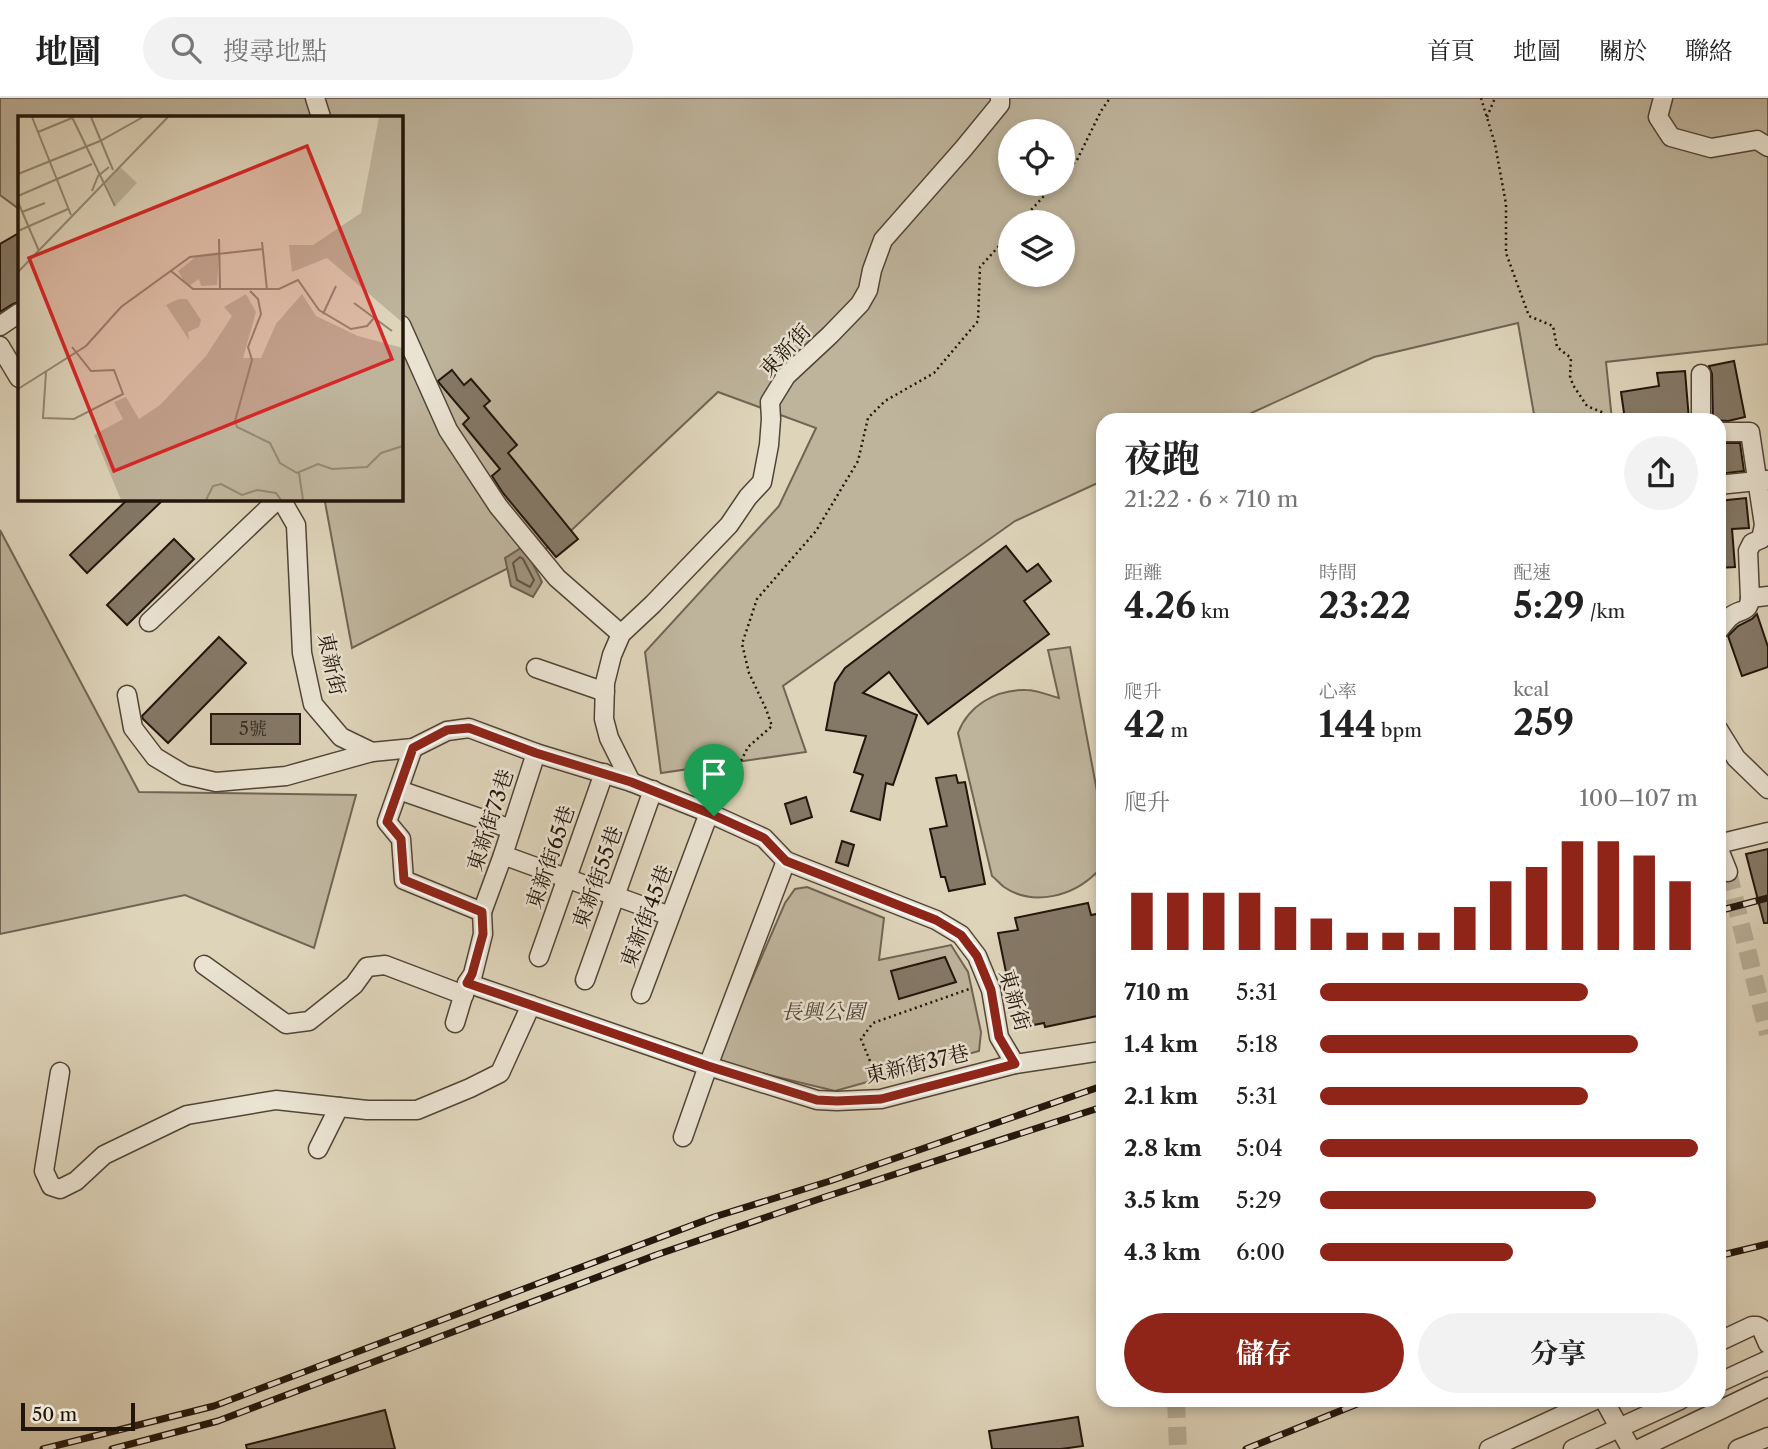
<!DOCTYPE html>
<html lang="zh-TW">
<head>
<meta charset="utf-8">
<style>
  :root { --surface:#fff; --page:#f2f2f2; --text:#222; --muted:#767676; --line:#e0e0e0; --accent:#8f2418 }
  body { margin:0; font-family:"Libre Caslon Text","Noto Serif TC",serif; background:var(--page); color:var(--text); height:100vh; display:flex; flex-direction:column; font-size:26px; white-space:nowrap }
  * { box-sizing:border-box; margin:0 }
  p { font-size:23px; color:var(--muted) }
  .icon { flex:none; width:38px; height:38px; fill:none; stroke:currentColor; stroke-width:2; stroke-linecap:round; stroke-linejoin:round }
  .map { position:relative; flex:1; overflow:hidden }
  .drawer { position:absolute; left:1096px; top:315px; width:630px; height:994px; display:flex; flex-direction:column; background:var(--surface); border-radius:21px; box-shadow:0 4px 10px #0003 }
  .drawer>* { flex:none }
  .buttons { position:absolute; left:998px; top:21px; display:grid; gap:14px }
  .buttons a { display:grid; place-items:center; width:77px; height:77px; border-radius:50%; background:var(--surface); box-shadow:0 4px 10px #0003; font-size:35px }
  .scale { position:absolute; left:21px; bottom:18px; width:114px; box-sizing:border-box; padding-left:7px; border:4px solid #22150b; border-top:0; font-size:19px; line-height:24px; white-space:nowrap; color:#22150b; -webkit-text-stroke:5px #eae3d2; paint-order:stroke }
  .pin { position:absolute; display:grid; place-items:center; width:60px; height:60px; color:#fff; margin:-72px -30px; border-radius:50% 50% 50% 0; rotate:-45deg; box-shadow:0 0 7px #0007 }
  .pin .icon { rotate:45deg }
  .round { display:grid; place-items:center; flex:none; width:74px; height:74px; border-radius:37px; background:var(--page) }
  .summary { display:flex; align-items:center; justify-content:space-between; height:119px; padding:0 28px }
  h1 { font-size:38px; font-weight:700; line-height:52px }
  .stats { display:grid; grid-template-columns:repeat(3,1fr); gap:10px; height:119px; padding:7px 28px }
  .stats div { display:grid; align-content:center }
  .stats b { font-size:35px; font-weight:700 }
  .stats small { font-size:19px; font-weight:400 }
  .stats p { font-size:19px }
  .chart { height:196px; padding:14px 28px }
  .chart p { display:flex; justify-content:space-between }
  .chart svg { width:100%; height:126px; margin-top:7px; stroke:var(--accent); stroke-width:6 }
  .primary-button { display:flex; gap:14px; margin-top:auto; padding:14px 28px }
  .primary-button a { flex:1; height:80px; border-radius:42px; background:var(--accent); color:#fff; font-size:28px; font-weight:700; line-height:80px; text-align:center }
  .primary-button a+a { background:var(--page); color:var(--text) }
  ul { padding:0 28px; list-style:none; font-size:23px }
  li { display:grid; grid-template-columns:112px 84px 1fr; align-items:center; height:52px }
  li i { height:18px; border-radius:9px; background:var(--accent) }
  header { display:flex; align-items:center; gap:42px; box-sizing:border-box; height:98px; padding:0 35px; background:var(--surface); border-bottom:2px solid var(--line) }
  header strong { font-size:33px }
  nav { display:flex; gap:38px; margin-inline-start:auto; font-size:24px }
  .search { width:490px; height:63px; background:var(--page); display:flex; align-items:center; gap:18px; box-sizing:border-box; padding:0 24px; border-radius:38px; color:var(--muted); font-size:26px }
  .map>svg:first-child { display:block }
  .green { fill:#beb49c; stroke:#706454; stroke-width:2; fill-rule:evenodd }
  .water { fill:#9e937e; stroke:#6c6150; stroke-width:2 }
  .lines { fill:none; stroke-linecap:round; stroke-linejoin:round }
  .shore { stroke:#605444; stroke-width:2 }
  .building { fill:#847866; stroke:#22150b; stroke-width:2 }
  .minor-tunnel { stroke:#b8ae97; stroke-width:18; stroke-dasharray:18 9; stroke-linecap:butt }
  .minor-casing { stroke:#514537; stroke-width:21 }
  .path { stroke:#22150b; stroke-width:2.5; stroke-dasharray:2 3.5; stroke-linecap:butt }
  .minor { stroke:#eae3d2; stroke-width:18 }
  .rail-casing { stroke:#22150b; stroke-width:7 }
  .rail { stroke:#eae3d2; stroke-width:4.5; stroke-dasharray:13; stroke-linecap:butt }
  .route-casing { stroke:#fff; stroke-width:14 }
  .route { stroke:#8f2418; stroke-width:9 }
  .labels { text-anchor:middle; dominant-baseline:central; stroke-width:5; stroke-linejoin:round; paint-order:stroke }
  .number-label { font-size:18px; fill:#3a2e22 }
  .street-label { font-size:21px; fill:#22150b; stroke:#eae3d2 }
  .park-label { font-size:21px; font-style:italic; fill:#514536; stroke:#eae3d2 }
  .inset-road { fill:none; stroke:#938874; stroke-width:2 }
  .view { fill:#d62828; fill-opacity:0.15; stroke:#d62828; stroke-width:3.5 }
  .inset-edge { fill:none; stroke:#22150b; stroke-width:3.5 }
</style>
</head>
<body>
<header>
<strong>地圖</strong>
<div class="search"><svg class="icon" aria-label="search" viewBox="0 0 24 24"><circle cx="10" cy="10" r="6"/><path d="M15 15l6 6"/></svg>搜尋地點</div>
<nav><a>首頁</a><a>地圖</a><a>關於</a><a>聯絡</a></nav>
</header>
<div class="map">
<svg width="1768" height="1351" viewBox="0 0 1768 1351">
  <rect width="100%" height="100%" fill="#ded4ba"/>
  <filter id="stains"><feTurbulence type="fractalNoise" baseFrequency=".00286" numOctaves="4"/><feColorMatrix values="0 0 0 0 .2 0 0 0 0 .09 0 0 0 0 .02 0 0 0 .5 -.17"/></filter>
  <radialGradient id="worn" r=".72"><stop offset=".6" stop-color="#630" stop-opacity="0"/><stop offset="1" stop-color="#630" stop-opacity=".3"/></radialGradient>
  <!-- green -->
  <g class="green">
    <path d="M0 0H1768V246L1606 264 1612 322H1535L1518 225 1374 259 1236 322H1102V383L1015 423 783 588 806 654 661 675 645 554 779 408 816 330 718 294 559 444 352 550 325 404 322 401H401V19H19V111L0 97ZM1010 33H1062V86H1010ZM1010 124H1062V177H1010Z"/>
    <polygon points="0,432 139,694 356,697 314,850 185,797 0,836"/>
    <path d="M1070 549 1102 720V797H1101L1096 775C1073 798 1033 809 1004 789 1000 786 996 781 992 778L958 635C968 608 996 591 1026 592 1037 592 1048 597 1059 600L1048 552Z"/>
    <polygon points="807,789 884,820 879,862 951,847 968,874 981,934 979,953 835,993 716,964 785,805 795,791"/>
  </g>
  <!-- water -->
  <polygon class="water" points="524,448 542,484 533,499 511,488 505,460"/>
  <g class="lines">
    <!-- shore -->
    <polygon class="shore" points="520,459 523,461 534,482 530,489 517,482 513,465"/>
  </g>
  <!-- building -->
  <g class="building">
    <polygon points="19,135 19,204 13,206 0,214 0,146"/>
    <polygon points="1734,263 1745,319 1728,323 1713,322 1712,276 1709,268"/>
    <polygon points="452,272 464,287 471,281 490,303 484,308 517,347 508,355 578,441 556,459 503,395 492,378 500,371 463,326 469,320 440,286 438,283"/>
    <polygon points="1685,273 1689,322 1625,322 1621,294 1659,288 1657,275"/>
    <polygon points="1718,345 1740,345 1744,373 1718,376"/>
    <polygon points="1746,400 1749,430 1732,431 1735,469 1718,470 1718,403"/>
    <polygon points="128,401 164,401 87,475 70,457"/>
    <polygon points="174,441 194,461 127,527 107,507"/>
    <polygon points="1006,448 1027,474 1038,466 1051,483 1024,503 1049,536 928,626 889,574 863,595 917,617 893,687 886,685 880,722 851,713 863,677 854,674 866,638 826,632 835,585 845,570"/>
    <polygon points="1757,516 1768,549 1768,569 1742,578 1728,538 1738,528 1752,521"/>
    <polygon points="219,539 246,565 168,645 143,621 142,618"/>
    <rect x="211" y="616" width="89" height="30"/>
    <polygon points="956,677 958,685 965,684 985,786 949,793 945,779 941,779 930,731 947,728 936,680"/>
    <polygon points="806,699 812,719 791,726 785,706"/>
    <polygon points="842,743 854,747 848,768 836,764"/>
    <polygon points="1768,751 1768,825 1764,825 1746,756"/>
    <polygon points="1088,805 1091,817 1102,815 1102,917 1045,929 1044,925 1028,928 1019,887 1009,889 998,835 1018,832 1015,820"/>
    <polygon points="945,859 956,884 899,901 891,873"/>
    <polygon points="385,1312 395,1351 247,1351 246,1347"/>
    <polygon points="1078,1319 1083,1348 1061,1351 992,1351 989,1333"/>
  </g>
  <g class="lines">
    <!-- minor-tunnel -->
    <g class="minor-tunnel">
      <polyline points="1728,774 1768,936"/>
      <polyline points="1176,1302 1178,1351"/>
    </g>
    <defs>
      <g id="minor">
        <polyline points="315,0 321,19"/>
        <polyline points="1663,0 1658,19 1671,39 1711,50 1757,42 1768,49"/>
        <polyline points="401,227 448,332 498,408 557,480 621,536"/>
        <polyline points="0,228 19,215"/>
        <polyline points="0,248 19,280"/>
        <polyline points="1701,276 1701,322"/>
        <polyline points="1718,334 1750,334 1764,427 1761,441 1752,445 1748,453 1750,500"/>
        <polyline points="1718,387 1767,382"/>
        <polyline points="281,401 296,427 302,555 313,606 341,639 372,654 413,650 447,633 469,630 536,655 631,684 709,715 764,740 786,763 936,822 961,837 977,858 991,892 999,939 1015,966"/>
        <polyline points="149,524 278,401"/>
        <path d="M1718 533C1722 528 1726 523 1730 519 1740 510 1749 516 1750 500L1768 498"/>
        <polyline points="536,570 605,594"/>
        <polyline points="127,597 133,630 155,659 185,677 216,684 286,678 372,654"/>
        <polyline points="1718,631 1736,660 1768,691"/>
        <polyline points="413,650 387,724 401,741 404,782 482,814"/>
        <polyline points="631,684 609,640 604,621 605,585 612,557 621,536 653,506 729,427 748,399 762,384 769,347 771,321 770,304 786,278 830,237 860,206 868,192 872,172 883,142 964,50 1000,6 1000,0"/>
        <polyline points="399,692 511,731"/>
        <polyline points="1718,746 1768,734"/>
        <polyline points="1718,749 1728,774"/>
        <polyline points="503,757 670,818"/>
        <polyline points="539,859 604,675"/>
        <polyline points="204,867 286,926 309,923 354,887 367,869 385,867 464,897"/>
        <polyline points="585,882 653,692"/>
        <polyline points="467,885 708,968 817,1002 837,1003 881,1001 1015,966 1102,953"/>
        <polyline points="641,896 709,715"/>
        <polyline points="455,925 467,885 473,876 483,836 482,814 503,757 536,655"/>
        <polyline points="60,974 44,1073 51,1088 60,1091 76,1083 104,1057 187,1017 276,1002 367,1012 417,1012 470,990 500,975 531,907"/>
        <polyline points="683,1039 708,968 786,763"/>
        <polyline points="318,1051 339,1009"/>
        <polyline points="1718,1244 1752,1228 1757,1228 1761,1230 1768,1246"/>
        <polyline points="1718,1285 1768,1262"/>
        <polyline points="1604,1302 1631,1351"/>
        <polyline points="1489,1351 1595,1302"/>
        <polyline points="1573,1351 1680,1302"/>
        <polyline points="1639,1351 1768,1289"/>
        <polyline points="1738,1351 1768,1339"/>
      </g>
    </defs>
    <!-- minor casing -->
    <use href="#minor" class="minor-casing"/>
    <!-- path -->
    <g class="path">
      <polyline points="1481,0 1495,46 1506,106 1506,155 1529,218 1553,228 1557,249 1571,260 1570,278 1573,287 1587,308 1604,315 1612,322"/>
      <polyline points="1487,19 1495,0"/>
      <polyline points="1062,78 1077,62 1101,13 1110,0"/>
      <polyline points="1020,124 1055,86"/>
      <polyline points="721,702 748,649 772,628 766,611 749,575 742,546 757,501 816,433 858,363 868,320 885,303 934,275 978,223 980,169 1010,136"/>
      <polyline points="872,968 861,941 873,925 972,890"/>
    </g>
    <!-- minor -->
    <use href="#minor" class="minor"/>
    <defs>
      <g id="rail">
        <polyline points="1718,813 1768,800"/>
        <polyline points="1718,1158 1768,1146"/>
        <polyline points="43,1351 214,1308 714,1119 830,1083 1102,988"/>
        <polyline points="112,1351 218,1323 656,1157 825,1099 1102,1009"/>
        <polyline points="1246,1351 1367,1302"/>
      </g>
    </defs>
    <!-- rail casing -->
    <use href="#rail" class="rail-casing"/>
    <!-- rail -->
    <use href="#rail" class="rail"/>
  </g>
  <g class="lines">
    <defs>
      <polygon id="route" points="469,630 536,655 631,684 709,715 764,740 786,763 936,822 961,837 977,858 991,892 999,939 1015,966 881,1001 837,1003 817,1002 708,968 467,885 472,876 483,836 482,814 404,782 401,741 387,724 413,650 447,632"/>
    </defs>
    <!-- route casing -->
    <use href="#route" class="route-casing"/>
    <!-- route -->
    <use href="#route" class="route"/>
  </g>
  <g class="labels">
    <!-- number labels -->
    <g class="number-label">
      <text x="253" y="631">5號</text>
    </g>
    <!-- street labels -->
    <g class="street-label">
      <text transform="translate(785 252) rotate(-47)">東新街</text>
      <text transform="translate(332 566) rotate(78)">東新街</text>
      <text transform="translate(490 722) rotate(-72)">東新街73巷</text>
      <text transform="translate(550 759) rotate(-71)">東新街65巷</text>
      <text transform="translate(597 779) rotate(-70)">東新街55巷</text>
      <text transform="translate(646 818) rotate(-69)">東新街45巷</text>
      <text transform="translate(1015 902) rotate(74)">東新街</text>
      <text transform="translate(917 966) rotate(-13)">東新街37巷</text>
    </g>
    <!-- park labels -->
    <g class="park-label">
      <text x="823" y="913">長興公園</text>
    </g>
  </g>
  <!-- overview -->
  <g transform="translate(18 18)">
    <rect width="385" height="385" fill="#ded4ba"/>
    <path d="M361 1H385V207L309 142 274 156 271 129H295L343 97ZM102 51 119 67 98 89 87 66ZM201 136 199 169 183 170 181 163 171 170 167 167 160 155 180 139ZM228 178 238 196 225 242H243L258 208 284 178 298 200 340 220 385 232V384H103L76 319 105 303 96 286 108 281 121 303 142 289 188 240 214 200 206 191ZM161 183H169L183 204 181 211 170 216 171 224 148 189Z" fill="#beb49c"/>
    <path class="inset-road" d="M14 1 53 99M54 1 97 90M73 1 95 54M20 16 54 2M0 58 82 25 125 1M74 75 80 60 91 51M0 80 74 48M0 86 21 135M4 96 27 87M0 115 50 93M201 123 202 172M244 126 249 174M153 155 175 173H261L280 164 301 194 333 213 349 210 356 202M0 156 150 1M232 175 240 183 243 198 230 231 234 244 217 305 219 311 252 327 262 347 279 357 300 348 314 353 349 351 363 337 385 330M336 187 374 215M305 198 318 170M28 256 25 302 56 303 105 278 96 254 73 255 54 231M0 273 68 230 103 191 172 141 245 133M281 357 285 384M188 384 195 370 203 368 224 379 239 374 258 377 263 384"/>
    <path class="view" d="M289 30 374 243 96 355 11 142Z"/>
    <rect width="385" height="385" class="inset-edge"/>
  </g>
  <rect width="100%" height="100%" filter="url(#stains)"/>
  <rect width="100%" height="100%" fill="url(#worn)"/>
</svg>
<div class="buttons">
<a><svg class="icon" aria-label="locate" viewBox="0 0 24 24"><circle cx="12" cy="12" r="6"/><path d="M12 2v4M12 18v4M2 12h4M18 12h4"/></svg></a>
<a><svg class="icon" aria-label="layers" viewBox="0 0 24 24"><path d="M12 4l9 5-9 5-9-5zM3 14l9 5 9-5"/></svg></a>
</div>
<div class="scale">50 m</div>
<div class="pin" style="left:714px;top:718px;background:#1e9e55"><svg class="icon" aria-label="arrive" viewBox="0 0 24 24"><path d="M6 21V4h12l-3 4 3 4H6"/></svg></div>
<section class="drawer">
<div class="summary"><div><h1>夜跑</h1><p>21:22 · 6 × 710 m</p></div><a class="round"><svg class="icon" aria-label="share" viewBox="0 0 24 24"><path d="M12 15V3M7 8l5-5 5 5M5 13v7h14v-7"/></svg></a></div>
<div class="stats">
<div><p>距離</p><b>4.26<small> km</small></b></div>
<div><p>時間</p><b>23:22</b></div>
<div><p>配速</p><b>5:29<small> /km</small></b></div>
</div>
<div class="stats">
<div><p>爬升</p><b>42<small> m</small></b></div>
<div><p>心率</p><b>144<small> bpm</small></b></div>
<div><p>kcal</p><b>259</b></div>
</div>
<div class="chart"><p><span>爬升</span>100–107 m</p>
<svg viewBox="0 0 160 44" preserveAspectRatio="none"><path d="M5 44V24M15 44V24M25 44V24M35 44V24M45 44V29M55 44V33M65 44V38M75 44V38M85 44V38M95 44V29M105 44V20M115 44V15M125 44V6M135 44V6M145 44V11M155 44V20"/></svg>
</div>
<ul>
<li><b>710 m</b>5:31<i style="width:71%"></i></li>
<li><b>1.4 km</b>5:18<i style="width:84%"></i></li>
<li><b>2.1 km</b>5:31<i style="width:71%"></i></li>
<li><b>2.8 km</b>5:04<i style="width:100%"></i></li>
<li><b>3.5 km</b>5:29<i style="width:73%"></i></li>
<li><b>4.3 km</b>6:00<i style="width:51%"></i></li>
</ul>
<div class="primary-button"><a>儲存</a><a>分享</a></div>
</section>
</div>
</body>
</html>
